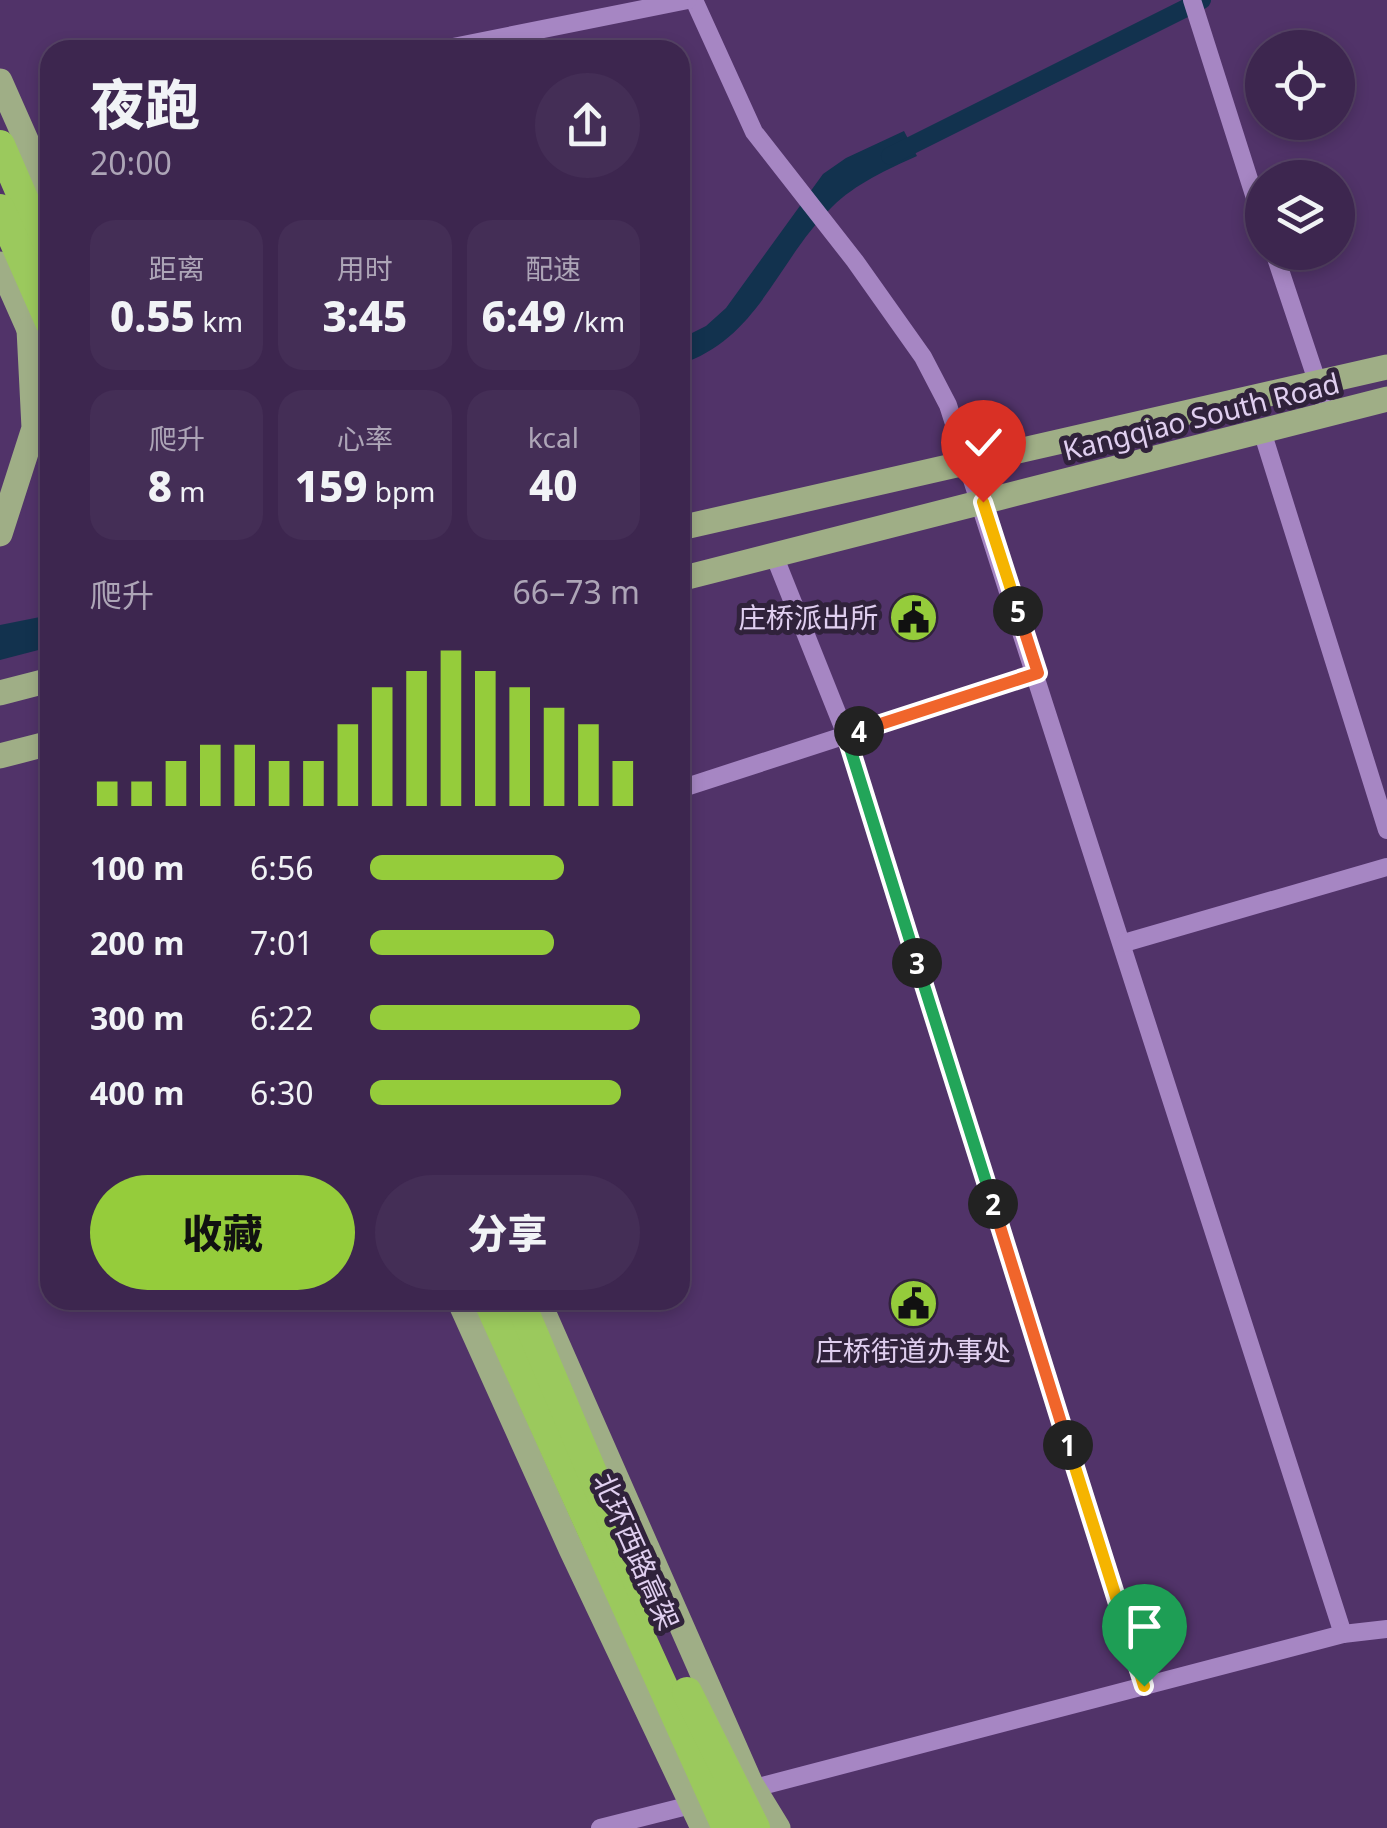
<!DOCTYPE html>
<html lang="zh">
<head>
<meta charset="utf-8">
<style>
  :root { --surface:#3d264f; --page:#442e56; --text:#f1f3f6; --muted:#ada5b7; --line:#564366; --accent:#95cc3b }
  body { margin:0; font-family:"Noto Sans","Noto Sans SC",sans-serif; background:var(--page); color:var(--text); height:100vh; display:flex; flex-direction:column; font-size:38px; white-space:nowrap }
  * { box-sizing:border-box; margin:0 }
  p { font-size:32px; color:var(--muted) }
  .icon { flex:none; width:55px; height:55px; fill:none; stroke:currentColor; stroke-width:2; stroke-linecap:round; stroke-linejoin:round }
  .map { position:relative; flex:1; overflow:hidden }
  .panel { position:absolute; left:40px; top:40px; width:650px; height:1270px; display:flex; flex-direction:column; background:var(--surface); border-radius:30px; box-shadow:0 5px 15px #0003,0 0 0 2px var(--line) }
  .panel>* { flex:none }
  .controls { position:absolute; left:1245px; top:30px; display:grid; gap:20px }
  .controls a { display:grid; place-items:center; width:110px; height:110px; border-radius:50%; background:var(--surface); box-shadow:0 5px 15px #0003,0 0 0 2px var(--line); font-size:50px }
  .pin { position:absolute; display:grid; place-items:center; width:85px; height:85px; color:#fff; margin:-102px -42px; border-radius:50% 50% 50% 0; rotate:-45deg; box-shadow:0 0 10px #0007 }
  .pin .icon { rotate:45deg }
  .km { position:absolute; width:50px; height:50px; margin:-25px; border-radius:50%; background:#222; color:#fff; font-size:28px; line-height:50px; text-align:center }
  .round { display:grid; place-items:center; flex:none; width:105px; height:105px; border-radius:52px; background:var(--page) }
  .head { display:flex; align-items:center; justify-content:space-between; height:170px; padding:0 50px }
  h1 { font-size:55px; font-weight:800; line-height:75px }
  .metrics { display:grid; grid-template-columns:repeat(3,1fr); gap:15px; height:170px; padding:10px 50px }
  .metrics div { display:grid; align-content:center; border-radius:25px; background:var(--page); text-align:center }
  .metrics b { font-size:42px; font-weight:800 }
  .metrics small { font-size:28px; font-weight:400 }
  .metrics p { font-size:28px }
  .chart { height:280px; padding:20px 50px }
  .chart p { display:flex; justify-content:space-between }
  .chart svg { width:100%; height:180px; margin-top:10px; stroke:var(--accent); stroke-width:6 }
  .button { display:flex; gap:20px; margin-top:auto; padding:20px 50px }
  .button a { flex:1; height:115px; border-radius:60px; background:var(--accent); color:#111; font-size:40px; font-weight:800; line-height:115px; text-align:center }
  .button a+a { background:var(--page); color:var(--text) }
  ul { padding:0 50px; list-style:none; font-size:32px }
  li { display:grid; grid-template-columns:160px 120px 1fr; align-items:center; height:75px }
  li i { height:25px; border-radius:12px; background:var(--accent) }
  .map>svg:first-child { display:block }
  .water { fill:#12324e }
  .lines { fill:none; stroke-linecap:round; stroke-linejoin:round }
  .canal { stroke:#12324e; stroke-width:18 }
  .minor { stroke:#a686c3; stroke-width:18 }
  .major { stroke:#9fae86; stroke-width:25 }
  .highway { stroke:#9bc95d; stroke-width:30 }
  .split-1-casing { stroke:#fff; stroke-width:20 }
  .split-2-casing { stroke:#fff; stroke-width:20 }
  .split-3-casing { stroke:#fff; stroke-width:20 }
  .split-4-casing { stroke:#fff; stroke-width:20 }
  .split-5-casing { stroke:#fff; stroke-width:20 }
  .split-6-casing { stroke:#fff; stroke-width:20 }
  .split-1 { stroke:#f5b400; stroke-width:12 }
  .split-2 { stroke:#f0652b; stroke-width:12 }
  .split-3 { stroke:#22a559; stroke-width:12 }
  .split-4 { stroke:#22a559; stroke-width:12 }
  .split-5 { stroke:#f0652b; stroke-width:12 }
  .split-6 { stroke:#f5b400; stroke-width:12 }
  .labels { text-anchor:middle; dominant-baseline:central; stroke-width:10; stroke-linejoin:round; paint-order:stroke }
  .street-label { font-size:28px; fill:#e0cff0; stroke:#30223b }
  .poi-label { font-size:28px; fill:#e0cff0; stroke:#30223b; text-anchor:end }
</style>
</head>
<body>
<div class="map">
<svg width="1387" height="1828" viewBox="0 0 1387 1828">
  <rect width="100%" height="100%" fill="#513369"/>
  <!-- water -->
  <g class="water">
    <path d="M904 131 917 156C888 169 855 184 832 207 777 260 759 339 680 364V339L706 326 726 308 823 174 846 158Z"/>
    <polygon points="50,615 50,647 0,660 0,625"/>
  </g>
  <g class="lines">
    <!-- canal -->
    <polyline class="canal" points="890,156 1202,0"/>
    <!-- minor -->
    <g class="minor">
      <polyline points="694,0 754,132 855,261 923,357 948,405 1343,1634"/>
      <polyline points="1192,0 1262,220"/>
      <polyline points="438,50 688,0"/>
      <polyline points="1274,252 1328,414"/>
      <polyline points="1262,431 1387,830"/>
      <polyline points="774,555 846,735 1144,1686"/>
      <polyline points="680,789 1037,673"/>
      <polyline points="1124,943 1387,867"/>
      <polyline points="743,1791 1343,1634 1387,1629"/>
      <polyline points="600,1828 703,1802"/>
    </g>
    <!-- major -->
    <g class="major">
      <polyline points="0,81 50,194"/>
      <polyline points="0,264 50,377"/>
      <polyline points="680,528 1387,367"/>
      <polyline points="0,534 34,428 29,329"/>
      <polyline points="680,579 1387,399"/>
      <polyline points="0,693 50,680"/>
      <polyline points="0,756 50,743"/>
      <polyline points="459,1300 571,1549 703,1828"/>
      <polyline points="538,1300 751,1784 778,1828"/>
    </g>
    <!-- highway -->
    <g class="highway">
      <polyline points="0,145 50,260"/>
      <polyline points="0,209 50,322"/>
      <polyline points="488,1300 727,1828"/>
      <polyline points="519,1300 652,1614"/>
      <polyline points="687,1692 755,1828"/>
    </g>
  </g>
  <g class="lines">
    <defs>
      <polyline id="split-1" points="1068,1445 1144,1686"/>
      <polyline id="split-2" points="993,1204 1068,1445"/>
      <polyline id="split-3" points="917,963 993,1204"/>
      <polyline id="split-4" points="859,731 846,735 917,963"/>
      <polyline id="split-5" points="859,731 1038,673 1018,611"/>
      <polyline id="split-6" points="983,502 1018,611"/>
    </defs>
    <!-- split-1 casing -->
    <use href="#split-1" class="split-1-casing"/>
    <!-- split-2 casing -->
    <use href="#split-2" class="split-2-casing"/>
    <!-- split-3 casing -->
    <use href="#split-3" class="split-3-casing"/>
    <!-- split-4 casing -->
    <use href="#split-4" class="split-4-casing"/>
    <!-- split-5 casing -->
    <use href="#split-5" class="split-5-casing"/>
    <!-- split-6 casing -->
    <use href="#split-6" class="split-6-casing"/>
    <!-- split-1 -->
    <use href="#split-1" class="split-1"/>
    <!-- split-2 -->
    <use href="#split-2" class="split-2"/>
    <!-- split-3 -->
    <use href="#split-3" class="split-3"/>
    <!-- split-4 -->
    <use href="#split-4" class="split-4"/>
    <!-- split-5 -->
    <use href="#split-5" class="split-5"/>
    <!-- split-6 -->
    <use href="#split-6" class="split-6"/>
  </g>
  <!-- icons -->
  <defs>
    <symbol id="civic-disc" viewBox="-11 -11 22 22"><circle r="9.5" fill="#95cc3b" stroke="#30223b"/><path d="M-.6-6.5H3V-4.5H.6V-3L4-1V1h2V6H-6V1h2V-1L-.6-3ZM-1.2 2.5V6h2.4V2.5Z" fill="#111"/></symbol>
  </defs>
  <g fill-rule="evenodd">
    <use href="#civic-disc" x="886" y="590" width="55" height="55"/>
    <use href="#civic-disc" x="886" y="1276" width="55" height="55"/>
  </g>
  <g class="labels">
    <!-- street labels -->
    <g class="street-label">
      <text transform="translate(1201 416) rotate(-14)">Kangqiao South Road</text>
      <text transform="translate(637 1551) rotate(66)">北环西路高架</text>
    </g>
    <!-- poi labels -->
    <g class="poi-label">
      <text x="878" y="617">庄桥派出所</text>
      <text x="913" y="1350" text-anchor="middle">庄桥街道办事处</text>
    </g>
  </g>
</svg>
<div class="controls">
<a><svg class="icon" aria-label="locate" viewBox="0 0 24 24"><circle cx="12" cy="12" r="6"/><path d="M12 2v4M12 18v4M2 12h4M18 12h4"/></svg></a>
<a><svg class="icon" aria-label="layers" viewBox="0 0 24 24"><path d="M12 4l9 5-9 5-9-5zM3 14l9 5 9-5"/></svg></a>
</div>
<div class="pin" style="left:1144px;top:1686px;background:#1e9e55"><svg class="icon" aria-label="arrive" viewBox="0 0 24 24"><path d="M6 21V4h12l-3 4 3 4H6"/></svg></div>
<div class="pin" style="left:983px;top:502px;background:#d93025"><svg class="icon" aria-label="check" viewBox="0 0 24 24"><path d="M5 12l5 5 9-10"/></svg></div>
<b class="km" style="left:1068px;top:1445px">1</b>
<b class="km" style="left:993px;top:1204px">2</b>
<b class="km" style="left:917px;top:963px">3</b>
<b class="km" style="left:859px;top:731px">4</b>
<b class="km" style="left:1018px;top:611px">5</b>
<section class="panel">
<div class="head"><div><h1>夜跑</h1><p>20:00</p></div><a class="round"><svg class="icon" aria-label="share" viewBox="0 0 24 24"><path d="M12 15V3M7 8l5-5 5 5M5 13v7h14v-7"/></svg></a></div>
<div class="metrics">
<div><p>距离</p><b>0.55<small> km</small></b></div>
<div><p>用时</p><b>3:45</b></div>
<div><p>配速</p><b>6:49<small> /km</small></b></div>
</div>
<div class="metrics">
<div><p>爬升</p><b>8<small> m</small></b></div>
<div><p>心率</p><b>159<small> bpm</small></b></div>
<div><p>kcal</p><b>40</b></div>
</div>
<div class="chart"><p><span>爬升</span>66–73 m</p>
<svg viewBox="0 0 160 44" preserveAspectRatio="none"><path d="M5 44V38M15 44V38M25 44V33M35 44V29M45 44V29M55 44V33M65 44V33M75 44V24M85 44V15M95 44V11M105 44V6M115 44V11M125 44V15M135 44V20M145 44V24M155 44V33"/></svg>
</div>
<ul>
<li><b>100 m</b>6:56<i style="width:72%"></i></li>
<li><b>200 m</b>7:01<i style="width:68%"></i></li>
<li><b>300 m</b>6:22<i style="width:100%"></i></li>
<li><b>400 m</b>6:30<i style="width:93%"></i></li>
</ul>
<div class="button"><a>收藏</a><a>分享</a></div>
</section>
</div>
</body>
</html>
